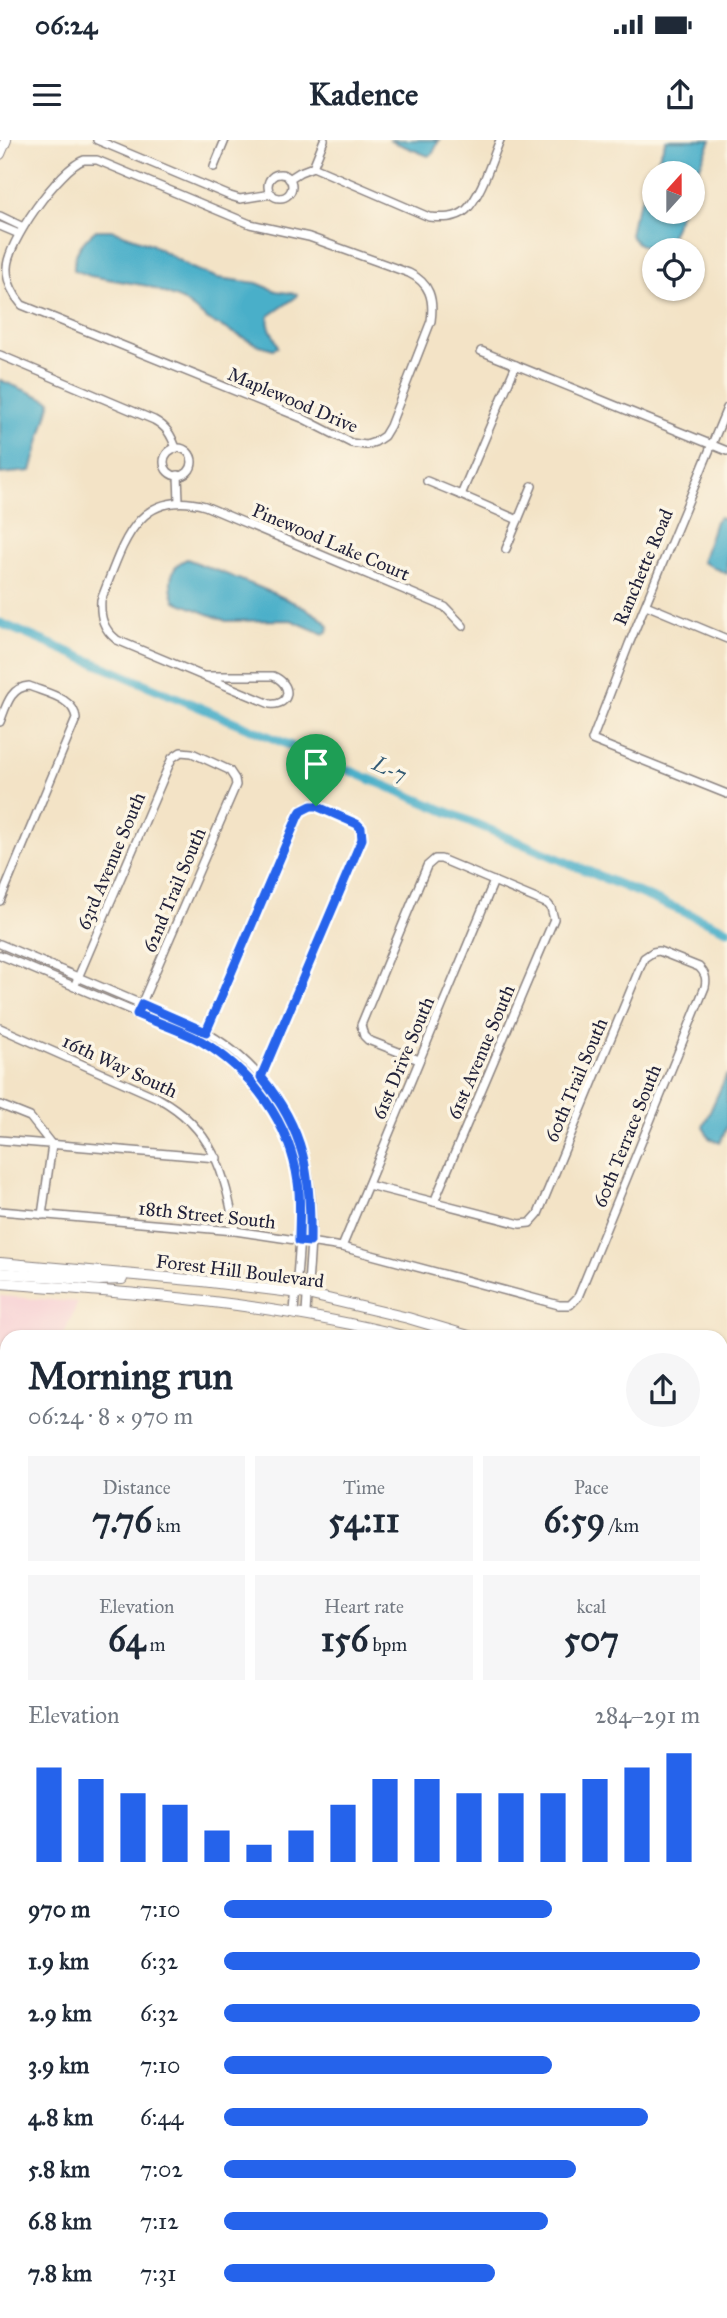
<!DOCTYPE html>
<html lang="en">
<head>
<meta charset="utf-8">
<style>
  :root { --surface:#fff; --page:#f6f6f7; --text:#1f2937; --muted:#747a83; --accent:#2563eb }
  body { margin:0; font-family:"IM FELL Great Primer",serif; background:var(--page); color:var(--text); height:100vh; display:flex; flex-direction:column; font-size:26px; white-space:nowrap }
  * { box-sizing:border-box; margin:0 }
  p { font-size:23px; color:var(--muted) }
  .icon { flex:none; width:38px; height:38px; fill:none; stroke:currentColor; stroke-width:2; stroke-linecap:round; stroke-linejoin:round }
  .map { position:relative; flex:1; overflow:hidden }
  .sheet { position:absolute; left:0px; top:1190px; width:728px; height:989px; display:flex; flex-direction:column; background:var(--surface); border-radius:21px 21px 0 0; box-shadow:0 2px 5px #0004 }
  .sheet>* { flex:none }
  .needle { width:46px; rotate:21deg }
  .controls { position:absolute; left:642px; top:21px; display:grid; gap:14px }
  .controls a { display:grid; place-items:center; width:63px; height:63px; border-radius:50%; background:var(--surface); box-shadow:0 2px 5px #0004; font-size:35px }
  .pin { position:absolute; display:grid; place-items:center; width:60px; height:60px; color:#fff; margin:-72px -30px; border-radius:50% 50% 50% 0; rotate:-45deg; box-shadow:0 0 7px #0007 }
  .pin .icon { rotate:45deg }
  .round { display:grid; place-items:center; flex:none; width:74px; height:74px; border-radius:37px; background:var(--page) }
  .summary { display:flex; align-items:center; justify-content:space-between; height:119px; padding:0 28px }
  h1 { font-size:38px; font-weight:800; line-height:52px }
  .figures { display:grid; grid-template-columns:repeat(3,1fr); gap:10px; height:119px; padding:7px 28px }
  .figures div { display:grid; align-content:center; border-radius:0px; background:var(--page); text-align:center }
  .figures b { font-size:35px; font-weight:800 }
  .figures small { font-size:19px; font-weight:400 }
  .figures p { font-size:19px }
  .chart { height:196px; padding:14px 28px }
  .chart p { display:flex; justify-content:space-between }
  .chart svg { width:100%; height:126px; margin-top:7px; stroke:var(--accent); stroke-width:6 }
  ul { padding:0 28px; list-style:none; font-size:23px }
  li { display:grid; grid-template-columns:112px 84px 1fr; align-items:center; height:52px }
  li i { height:18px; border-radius:9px; background:var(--accent) }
  .status { display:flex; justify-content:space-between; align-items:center; height:49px; padding:0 35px; background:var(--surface); direction:ltr }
  .status svg { height:19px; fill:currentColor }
  header { display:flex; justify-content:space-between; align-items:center; height:91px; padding:0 28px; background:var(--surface); font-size:32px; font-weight:800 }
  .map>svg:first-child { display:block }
  .built { fill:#f7cfd4 }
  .water { fill:#4aafc9; stroke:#366882; stroke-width:2 }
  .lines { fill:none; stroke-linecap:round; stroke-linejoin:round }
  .canal { stroke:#4aafc9; stroke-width:9 }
  .minor-casing { stroke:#8a8280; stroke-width:10 }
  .tertiary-casing { stroke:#8a8280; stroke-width:11 }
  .secondary-casing { stroke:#8a8280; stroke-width:12 }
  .minor { stroke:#fff; stroke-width:7 }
  .tertiary { stroke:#fff; stroke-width:9 }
  .secondary { stroke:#fff; stroke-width:10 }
  .route-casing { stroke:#fff; stroke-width:14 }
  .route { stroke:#2563eb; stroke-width:9 }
  .labels { text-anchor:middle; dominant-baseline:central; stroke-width:7; stroke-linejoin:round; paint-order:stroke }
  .street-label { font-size:19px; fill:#22223b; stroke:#fcf5e5 }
  .water-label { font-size:21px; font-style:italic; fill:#325a74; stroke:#fcf5e5 }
</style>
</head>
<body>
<div class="status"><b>06:24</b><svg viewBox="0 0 49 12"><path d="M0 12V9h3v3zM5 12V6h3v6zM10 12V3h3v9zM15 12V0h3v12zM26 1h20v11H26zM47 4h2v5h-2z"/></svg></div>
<header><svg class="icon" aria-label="menu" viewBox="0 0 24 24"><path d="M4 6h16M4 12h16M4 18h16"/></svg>Kadence<svg class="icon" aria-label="share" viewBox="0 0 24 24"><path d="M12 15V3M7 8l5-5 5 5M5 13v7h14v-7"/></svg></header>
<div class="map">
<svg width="727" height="2178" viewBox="0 0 727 2178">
  <rect width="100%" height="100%" fill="#fcf5e5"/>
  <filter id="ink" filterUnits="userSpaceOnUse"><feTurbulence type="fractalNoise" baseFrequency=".0143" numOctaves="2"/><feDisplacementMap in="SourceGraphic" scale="14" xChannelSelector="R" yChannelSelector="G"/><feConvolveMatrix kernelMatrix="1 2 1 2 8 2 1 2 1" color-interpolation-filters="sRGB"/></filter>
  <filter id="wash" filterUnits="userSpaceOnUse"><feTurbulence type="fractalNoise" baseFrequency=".00686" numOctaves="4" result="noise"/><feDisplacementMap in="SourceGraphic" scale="28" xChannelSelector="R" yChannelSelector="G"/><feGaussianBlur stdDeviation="1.57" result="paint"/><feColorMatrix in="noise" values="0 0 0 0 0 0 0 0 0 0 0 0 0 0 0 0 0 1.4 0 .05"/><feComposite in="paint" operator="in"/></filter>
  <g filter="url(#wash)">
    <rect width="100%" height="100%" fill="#f3e3c6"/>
    <!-- built -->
    <polygon class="built" points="0,1156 78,1162 63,1197 7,1197 7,1333 0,1350"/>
    <!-- water -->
    <g class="water">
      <polygon points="389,0 439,0 433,13 428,16"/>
      <path d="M666 0H711L693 43V33H654V72H681L667 105C653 112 639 108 630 95L633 79Z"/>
      <path d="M96 90H112L151 104 192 128 218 138 257 143 276 151 297 154 296 157 269 176C266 189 276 195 278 207L273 209 256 204 208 180 182 160 148 146 90 136 74 130C73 112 83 101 96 90Z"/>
      <polygon points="0,240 51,261 31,331 0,334"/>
      <polygon points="720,377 727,380 727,434 702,422 715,381"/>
      <path d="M187 419C216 431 313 464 329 486L328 491 323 494 291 480 226 481 175 461C168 445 169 426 187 419Z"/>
      <polygon points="727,934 727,986 720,1003 709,998 703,987"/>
    </g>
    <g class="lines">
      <!-- canal -->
      <g class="canal">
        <polyline points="0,483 727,790"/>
        <polyline points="0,1535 7,1538"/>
        <polyline points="721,1837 727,1840"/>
      </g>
    </g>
  </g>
  <g filter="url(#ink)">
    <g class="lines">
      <defs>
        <g id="minor">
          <polyline points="97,0 230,56 240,59 272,54"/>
          <path d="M84 20H97L250 84 309 97 409 133C430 143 434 159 431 181L390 286 384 296 375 302 366 305 351 303 302 278 22 165C14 156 7 142 7 130 5 104 61 27 84 20Z"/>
          <polyline points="214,27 225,0"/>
          <polyline points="313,27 324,0"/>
          <circle cx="280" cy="46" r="12"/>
          <path d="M289 39 300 32 313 27 429 77C441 78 456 79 466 70 481 56 492 19 500 0"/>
          <polyline points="0,76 23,87"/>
          <polyline points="0,86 19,94"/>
          <polyline points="481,211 727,311"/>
          <path d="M0 215 154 280C167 287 171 295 176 308"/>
          <polyline points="727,268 629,504 592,600 727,654"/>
          <circle cx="178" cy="322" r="14"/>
          <polyline points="178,335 179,361"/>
          <polyline points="427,341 461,355 516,225"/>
          <polyline points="461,355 518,380 532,346"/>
          <polyline points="506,409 518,380"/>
          <polyline points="646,465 727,499"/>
          <path d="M203 536H273C293 544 291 566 270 564L117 500C103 489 100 477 101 460 122 409 134 347 205 366L445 467 463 486"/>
          <path d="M0 582C6 567 10 547 29 546 46 553 75 558 76 579L0 761"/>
          <path d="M0 804 198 888C259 920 303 980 310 1050 314 1091 308 1134 306 1174"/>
          <path d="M0 815 194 897C251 929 296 987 300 1055 302 1094 297 1133 294 1172"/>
          <polyline points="74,847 172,618 181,612 192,613 229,630 235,639 236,645 137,874"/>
          <path d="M0 888 158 958C213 988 225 1033 235 1091"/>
          <polyline points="202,902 301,671 311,666 316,666 357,684 361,688 362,699 256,948"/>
          <polyline points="419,920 368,900 364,896 361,885 427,726 435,719 441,719 548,764 551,768 554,779 434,1062"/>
          <polyline points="0,965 30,977 52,1005 42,1075"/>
          <polyline points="0,1000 217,1018"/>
          <path d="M0 1071 235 1091 342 1107 559 1165H570L578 1157 705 847C707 838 705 833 699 827L659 811 653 812 644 818 538 1074 530 1083 520 1084 368 1045"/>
          <polyline points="342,1107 494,741"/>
          <polyline points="721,1426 726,1429"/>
          <polyline points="721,1710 727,1696"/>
          <polyline points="0,1736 7,1739"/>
          <polyline points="721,1805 727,1808"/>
          <polyline points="0,1812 7,1814"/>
          <polyline points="0,1886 7,1889"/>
          <polyline points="721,1900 727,1902"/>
          <polyline points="721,1938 727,1924"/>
          <polyline points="0,1951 7,1935"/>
          <polyline points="0,2080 7,2066"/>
          <polyline points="0,2109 7,2094"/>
          <polyline points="124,2172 129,2178"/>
          <polyline points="556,2172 571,2178"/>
          <polyline points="45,2178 47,2172"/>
          <polyline points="346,2178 349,2172"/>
          <polyline points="411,2178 414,2172"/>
          <polyline points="723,2178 727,2168"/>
        </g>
        <g id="tertiary">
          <polyline points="0,2051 7,2054"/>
          <polyline points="282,2172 297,2178"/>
          <polyline points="199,2178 202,2172"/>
        </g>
        <g id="secondary">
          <polyline points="0,14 6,0"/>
          <polyline points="0,1123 202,1141 307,1154 408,1178 472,1197"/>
          <polyline points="0,1133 99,1140 122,1139"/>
          <path d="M0 1143C138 1153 273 1163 407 1197"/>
          <polyline points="721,1294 727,1296"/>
          <polyline points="721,1313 727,1316"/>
        </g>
      </defs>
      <!-- minor casing -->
      <use href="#minor" class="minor-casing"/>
      <!-- tertiary casing -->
      <use href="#tertiary" class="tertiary-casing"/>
      <!-- secondary casing -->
      <use href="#secondary" class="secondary-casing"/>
      <!-- minor -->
      <use href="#minor" class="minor"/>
      <!-- tertiary -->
      <use href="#tertiary" class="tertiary"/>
      <!-- secondary -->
      <use href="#secondary" class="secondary"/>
    </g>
  </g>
  <g class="lines" filter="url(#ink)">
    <defs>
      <path id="route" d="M311 666H316L357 684 361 688 362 699 261 937C306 991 311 1036 310 1102L299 1101C299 1081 301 1061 298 1042 290 983 252 931 201 901 181 890 158 883 137 874L142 864 206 892 298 676 301 671Z"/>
    </defs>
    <!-- route casing -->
    <use href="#route" class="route-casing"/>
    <!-- route -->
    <use href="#route" class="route"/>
  </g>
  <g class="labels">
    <!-- street labels -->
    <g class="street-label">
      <text transform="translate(293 260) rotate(23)">Maplewood Drive</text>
      <text transform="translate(331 402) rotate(23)">Pinewood Lake Court</text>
      <text transform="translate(643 427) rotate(-67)">Ranchette Road</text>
      <text transform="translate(111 721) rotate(-67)">63rd Avenue South</text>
      <text transform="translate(174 750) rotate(-67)">62nd Trail South</text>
      <text transform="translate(481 912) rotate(-67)">61st Avenue South</text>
      <text transform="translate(403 918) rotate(-67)">61st Drive South</text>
      <text transform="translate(120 926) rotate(25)">16th Way South</text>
      <text transform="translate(576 940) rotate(-67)">60th Trail South</text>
      <text transform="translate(627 996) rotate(-68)">60th Terrace South</text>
      <text transform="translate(207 1075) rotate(6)">18th Street South</text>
      <text transform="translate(240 1131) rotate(7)">Forest Hill Boulevard</text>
    </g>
    <!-- water labels -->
    <g class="water-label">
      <text transform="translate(390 629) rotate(23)">L-7</text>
    </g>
  </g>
</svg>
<div class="controls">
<a><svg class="needle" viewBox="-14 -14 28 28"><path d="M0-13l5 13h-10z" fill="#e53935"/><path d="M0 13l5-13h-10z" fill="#747a83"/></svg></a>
<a><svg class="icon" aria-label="locate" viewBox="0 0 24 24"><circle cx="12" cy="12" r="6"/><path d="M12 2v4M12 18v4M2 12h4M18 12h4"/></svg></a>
</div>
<div class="pin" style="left:316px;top:666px;background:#1e9e55"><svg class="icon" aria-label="arrive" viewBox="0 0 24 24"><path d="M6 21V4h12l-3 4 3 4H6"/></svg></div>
<section class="sheet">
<div class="summary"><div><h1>Morning run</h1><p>06:24 · 8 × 970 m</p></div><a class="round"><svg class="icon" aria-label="share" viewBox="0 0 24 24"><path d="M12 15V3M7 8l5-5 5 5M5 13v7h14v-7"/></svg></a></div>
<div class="figures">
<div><p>Distance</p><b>7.76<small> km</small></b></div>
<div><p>Time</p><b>54:11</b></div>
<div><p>Pace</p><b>6:59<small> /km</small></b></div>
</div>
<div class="figures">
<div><p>Elevation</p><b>64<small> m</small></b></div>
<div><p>Heart rate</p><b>156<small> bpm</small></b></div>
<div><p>kcal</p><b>507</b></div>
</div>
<div class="chart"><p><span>Elevation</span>284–291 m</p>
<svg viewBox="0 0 160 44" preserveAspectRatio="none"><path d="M5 44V11M15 44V15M25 44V20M35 44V24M45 44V33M55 44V38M65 44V33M75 44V24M85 44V15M95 44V15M105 44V20M115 44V20M125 44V20M135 44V15M145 44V11M155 44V6"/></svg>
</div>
<ul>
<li><b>970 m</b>7:10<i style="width:69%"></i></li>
<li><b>1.9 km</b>6:32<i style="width:100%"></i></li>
<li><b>2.9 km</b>6:32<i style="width:100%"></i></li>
<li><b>3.9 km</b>7:10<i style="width:69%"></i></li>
<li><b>4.8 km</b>6:44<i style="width:89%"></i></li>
<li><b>5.8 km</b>7:02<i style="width:74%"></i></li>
<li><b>6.8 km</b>7:12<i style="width:68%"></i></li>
<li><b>7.8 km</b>7:31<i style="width:57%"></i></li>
</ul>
</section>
</div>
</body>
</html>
